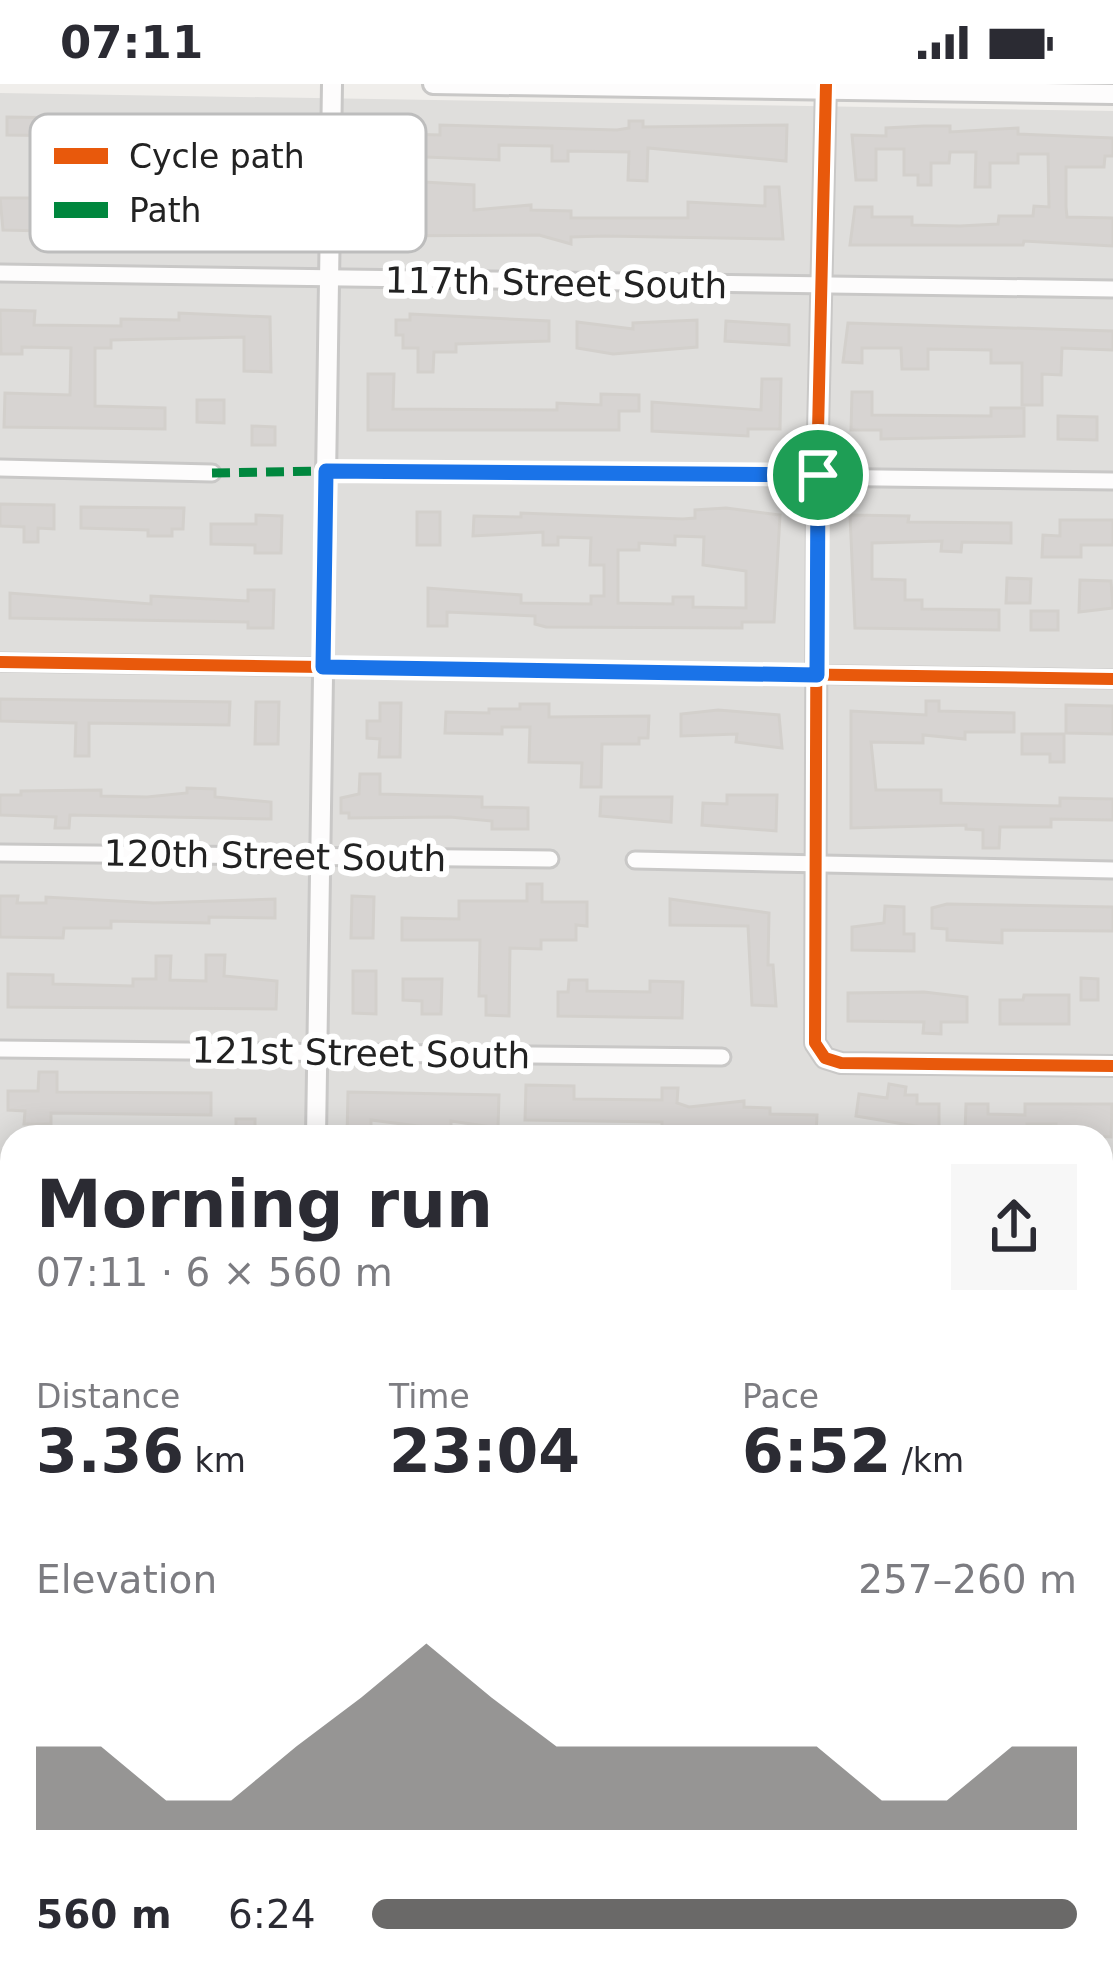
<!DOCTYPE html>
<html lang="en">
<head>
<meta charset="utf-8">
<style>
  :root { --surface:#fff; --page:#f7f7f7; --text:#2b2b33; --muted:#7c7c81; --accent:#6a6968 }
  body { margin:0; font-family:"DejaVu Sans",sans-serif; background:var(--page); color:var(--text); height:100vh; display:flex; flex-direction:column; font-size:45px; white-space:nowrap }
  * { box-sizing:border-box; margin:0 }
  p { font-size:39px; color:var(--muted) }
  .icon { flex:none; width:66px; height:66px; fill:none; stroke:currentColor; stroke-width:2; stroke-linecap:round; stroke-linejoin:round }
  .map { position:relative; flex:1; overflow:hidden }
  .sheet { position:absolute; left:0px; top:1041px; width:1113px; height:861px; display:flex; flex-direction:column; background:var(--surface); border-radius:36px 36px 0 0; box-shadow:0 6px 30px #0003 }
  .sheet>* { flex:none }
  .pin { position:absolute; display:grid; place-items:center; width:102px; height:102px; color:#fff; margin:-51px; border:6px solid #fff; border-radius:50%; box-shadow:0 3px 12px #0007 }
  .round { display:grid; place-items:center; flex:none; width:126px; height:126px; border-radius:0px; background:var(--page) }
  .head { display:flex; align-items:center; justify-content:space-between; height:204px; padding:0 36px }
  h1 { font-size:66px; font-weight:700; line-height:90px }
  .figures { display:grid; grid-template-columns:repeat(3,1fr); gap:18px; height:204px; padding:12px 36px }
  .figures div { display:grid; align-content:center }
  .figures b { font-size:60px; font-weight:700 }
  .figures small { font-size:33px; font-weight:400 }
  .figures p { font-size:33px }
  .chart { height:336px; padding:24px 36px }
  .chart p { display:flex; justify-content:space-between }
  .chart svg { width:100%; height:216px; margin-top:12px; fill:var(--accent); opacity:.7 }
  ul { padding:0 36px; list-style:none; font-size:39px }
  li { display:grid; grid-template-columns:192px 144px 1fr; align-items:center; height:90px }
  li i { height:30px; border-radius:15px; background:var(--accent) }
  .status { display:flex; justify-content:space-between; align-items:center; height:84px; padding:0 60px; background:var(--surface); direction:ltr }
  .status svg { height:33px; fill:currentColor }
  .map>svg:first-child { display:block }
  .residential { fill:#dfdedc }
  .education { fill:#f8f7e8 }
  .religious { fill:#dededc }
  .pitch { fill:#b7e6d2 }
  .plaza { fill:#e2e1e5 }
  .building { fill:#d7d4d2; stroke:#d3d0cc; stroke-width:3; fill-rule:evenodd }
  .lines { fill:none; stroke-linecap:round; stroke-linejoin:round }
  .minor-casing { stroke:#c9c8c7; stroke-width:21 }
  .tertiary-casing { stroke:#c9c8c7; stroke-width:24 }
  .minor { stroke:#fdfcfc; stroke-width:15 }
  .tertiary { stroke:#fdfcfc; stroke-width:18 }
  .quiet { stroke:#00873e; stroke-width:9; stroke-dasharray:18 9; stroke-linecap:butt }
  .cycleway-casing { stroke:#fff; stroke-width:20 }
  .cycleway { stroke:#e8590c; stroke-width:12 }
  .route-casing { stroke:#fff; stroke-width:24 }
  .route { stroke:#1a73e8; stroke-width:15 }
  .labels { text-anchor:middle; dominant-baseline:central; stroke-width:12; stroke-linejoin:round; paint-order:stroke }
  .street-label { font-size:36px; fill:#222; stroke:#fff }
  .key { fill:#fff; stroke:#bdbdbd; stroke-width:3 }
  .key-label { font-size:33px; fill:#222 }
</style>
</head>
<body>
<div class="status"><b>07:11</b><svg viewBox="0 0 49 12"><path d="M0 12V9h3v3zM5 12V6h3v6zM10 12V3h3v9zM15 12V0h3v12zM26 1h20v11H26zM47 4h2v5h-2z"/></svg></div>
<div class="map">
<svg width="1113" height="1900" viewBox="0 0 1113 1900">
  <rect width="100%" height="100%" fill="#f0eeeb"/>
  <!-- residential -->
  <polygon class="residential" points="0,9 1113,27 1113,1344 1101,1344 1101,1053 12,1053 12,1334 0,1334"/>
  <!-- education -->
  <polygon class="education" points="1101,1388 1113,1388 1113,1900 0,1900 0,1842 12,1833 12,1890 1101,1890"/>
  <!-- religious -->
  <polygon class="religious" points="0,1368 12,1368 12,1787 0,1795"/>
  <!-- pitch -->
  <polygon class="pitch" points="1113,1444 1113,1650 1101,1649 1101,1452"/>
  <!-- plaza -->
  <g class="plaza">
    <rect x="1103" y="1823" width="10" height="58"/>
    <polygon points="832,1890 905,1890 904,1900 832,1900"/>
  </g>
  <!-- building -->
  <g class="building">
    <polygon points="7,33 74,34 74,52 7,51"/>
    <polygon points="629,37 643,37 643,43 787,41 786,77 648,64 647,97 628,96 629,68 568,67 568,77 552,77 552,62 499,61 499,76 401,72 401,87 386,87 381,63 363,63 363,40 405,41 405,50 440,51 440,41 617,46 629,44"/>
    <polygon points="924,42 950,42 950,48 1018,44 1018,50 1113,54 1113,72 1105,72 1104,83 1066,83 1066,123 1067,133 1113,134 1113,162 1024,157 1023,161 850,161 855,123 872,123 872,133 912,133 912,141 960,142 998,140 999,132 1033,132 1034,122 1049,123 1048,70 1018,70 1018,79 990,79 990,103 975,103 976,68 950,68 949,79 931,79 931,101 918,101 918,91 904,91 904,65 876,65 876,96 856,96 852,51 886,52 886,44"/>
    <polygon points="63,92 85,92 85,131 94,132 94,154 70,154 70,138 44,138 44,147 3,146 0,114 62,114"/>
    <polygon points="424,98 474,101 474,126 531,121 531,126 571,127 571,134 688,134 688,118 765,122 765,103 779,103 783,155 604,152 571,153 571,160 539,151 362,152 363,101 379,101 381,127 423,128"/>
    <polygon points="0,226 35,227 34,241 121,242 121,235 179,236 179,229 270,233 271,288 244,287 244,253 111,256 111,264 95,264 95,322 165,324 165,345 4,343 5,309 70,311 71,264 22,263 22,270 1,270"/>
    <polygon points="410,230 549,237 549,257 456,260 456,268 434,268 433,288 418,288 418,264 403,264 403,251 396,251 396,236 410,236"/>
    <polygon points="697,236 697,263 613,270 577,264 577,238 633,245 633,239"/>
    <polygon points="726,237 789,241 789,261 725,257"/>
    <polygon points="848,239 1113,247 1113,266 1062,264 1061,291 1042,290 1042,321 1022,321 1022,279 991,279 991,266 928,265 928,285 902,285 901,264 862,264 862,279 843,278"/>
    <polygon points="368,290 394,290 393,325 557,326 557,319 601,321 601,310 639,311 639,327 619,327 619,346 368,346"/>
    <polygon points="762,295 781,295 780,345 748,345 748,352 652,347 652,318 761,326"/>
    <polygon points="852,308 872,308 872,331 991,332 991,324 1024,324 1024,352 881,355 881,346 851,346"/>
    <polygon points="197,316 224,316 224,339 197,338"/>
    <polygon points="1058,332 1097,333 1097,356 1058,355"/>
    <polygon points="252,342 275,343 275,361 252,361"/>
    <polygon points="0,420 54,421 54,445 38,444 38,458 24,458 24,443 0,442"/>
    <polygon points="81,423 184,424 183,445 172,445 172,452 148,452 148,446 81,444"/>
    <path d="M726 424 780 431 774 538H742V544L546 543 535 540V532L447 528V542H428V504L521 511V519L591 520V512H604V481H590L591 454 558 453V461H543V448L473 452 474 432 521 433V429L683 435 695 434V426ZM675 452 704 453 703 481 746 487V524L693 523V513H673V520L618 519V466H639V459L675 461Z"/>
    <rect x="417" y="428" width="23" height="33"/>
    <polygon points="256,431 282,432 281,469 255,469 255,461 211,460 211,440 256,440"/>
    <polygon points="850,431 909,432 908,438 1011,439 1011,459 962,458 961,468 941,467 942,457 872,459 872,495 905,496 905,516 922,516 922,525 999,526 999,546 855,544"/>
    <polygon points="1060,436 1113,436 1113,461 1081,461 1081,473 1042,473 1043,451 1060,452"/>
    <polygon points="1007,494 1031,495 1030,519 1006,519"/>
    <polygon points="1080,496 1111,497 1113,524 1079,528"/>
    <polygon points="248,506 274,506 273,544 248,544 248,538 10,534 10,509 151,520 151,512 248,517"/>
    <rect x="1031" y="527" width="27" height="19"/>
    <polygon points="0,615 230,618 229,641 89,639 89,672 75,672 76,639 0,637"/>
    <polygon points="926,617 939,617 939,627 1014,629 1014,648 965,648 965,655 923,651 923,659 871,658 876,706 941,706 941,719 1060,722 1060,714 1113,715 1113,736 1051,735 1051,743 1000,743 999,764 983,764 983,746 966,745 966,741 851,744 851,627 926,631"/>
    <polygon points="256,618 279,618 278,660 255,660"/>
    <polygon points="380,619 401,619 400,673 379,673 380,655 367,654 367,637 380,637"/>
    <polygon points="520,620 549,620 549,633 649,632 648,654 639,654 639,660 602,660 601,703 581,703 582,679 529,678 530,643 502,643 502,650 445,649 446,628 489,629 489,625 520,625"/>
    <polygon points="1066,621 1113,622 1113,650 1066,649"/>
    <polygon points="718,626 779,631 782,664 736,658 737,650 681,652 681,630"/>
    <polygon points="1022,650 1064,650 1064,678 1050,678 1050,670 1022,670"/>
    <polygon points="360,690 380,690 380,710 482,713 482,723 528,724 528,745 492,745 492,737 450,733 349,734 349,729 341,729 341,714 359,710"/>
    <polygon points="187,704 215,705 215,713 271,718 271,735 70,731 69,744 55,744 56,733 0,731 0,711 21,711 21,707 101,706 101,712 147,713 187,709"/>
    <polygon points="727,711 777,711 776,747 702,741 703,719 727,720"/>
    <polygon points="601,713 672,713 671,738 600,732"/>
    <polygon points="527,800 542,800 542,818 587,818 587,842 576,841 576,856 541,856 541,865 510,864 509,932 486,931 486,912 479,912 480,856 402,856 402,834 459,835 459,817 527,817"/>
    <polygon points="0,812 18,812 17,819 46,819 46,813 154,819 275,815 275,834 209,833 209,839 111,837 111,844 64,844 63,854 0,853"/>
    <polygon points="352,812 374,813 373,854 351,854"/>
    <polygon points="670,815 769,829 768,881 773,881 776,922 752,921 748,842 670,841"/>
    <polygon points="947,820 1113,823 1113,847 1002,846 1002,859 947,856 947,845 932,844 932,824"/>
    <polygon points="885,822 904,823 904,850 914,850 914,867 852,866 852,843 884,839"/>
    <polygon points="206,871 225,871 224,892 277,897 276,925 8,923 8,890 53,891 53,900 133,902 133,895 156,895 156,872 171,872 170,896 206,897"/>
    <polygon points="353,887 376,887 376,930 353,929"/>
    <polygon points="1081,894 1098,895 1098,916 1081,916"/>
    <polygon points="403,895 442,895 441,930 422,930 422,917 403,916"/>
    <polygon points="569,896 587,896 587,907 650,908 650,897 683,898 682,934 558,932 558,908 568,908"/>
    <polygon points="924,908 967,913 967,938 941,938 941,950 923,949 924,938 848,937 848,909"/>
    <polygon points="1024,911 1069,911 1069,940 1000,940 1000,916 1023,916"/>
    <polygon points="39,988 57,988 57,1008 211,1009 211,1031 51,1029 51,1040 24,1040 25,1027 8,1026 8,1007 38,1007"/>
    <polygon points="889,1000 906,1003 905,1011 917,1011 917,1020 939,1020 939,1046 856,1032 859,1010 887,1014"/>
    <polygon points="526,1001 574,1002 574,1015 662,1016 662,1004 678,1004 677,1019 689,1023 744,1017 744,1023 770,1024 770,1030 817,1031 816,1053 751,1053 715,1048 715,1044 662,1043 662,1038 525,1036"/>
    <polygon points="348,1008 499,1011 498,1044 451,1037 451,1045 433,1044 371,1036 371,1053 347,1053"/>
    <polygon points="966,1020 988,1020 988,1030 1025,1031 1025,1020 1112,1020 1111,1053 1056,1050 1056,1040 1027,1040 1027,1053 965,1049"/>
    <rect x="236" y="1035" width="19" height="18"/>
  </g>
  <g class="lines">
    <defs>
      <g id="minor">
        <polyline points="0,189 1113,205"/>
        <polyline points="0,384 212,389"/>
        <polyline points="326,387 1113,397"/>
        <polyline points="0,578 1113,595"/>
        <polyline points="0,769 550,775"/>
        <polyline points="635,776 1113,786"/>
        <polyline points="0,965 722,973"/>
        <polyline points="0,1161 12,1162"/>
        <polyline points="1101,1177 1113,1178"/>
        <polyline points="0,1357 12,1357"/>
        <polyline points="1101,1370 1113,1370"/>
      </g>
      <g id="tertiary">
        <polyline points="433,0 1113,10"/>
        <polyline points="826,0 817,391 815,959 825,974 841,979 1113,982"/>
        <polyline points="316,1053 332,0"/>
        <polyline points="0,1820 12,1812"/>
      </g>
    </defs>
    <!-- minor casing -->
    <use href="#minor" class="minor-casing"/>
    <!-- tertiary casing -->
    <use href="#tertiary" class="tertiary-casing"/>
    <!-- minor -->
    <use href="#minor" class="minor"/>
    <!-- tertiary -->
    <use href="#tertiary" class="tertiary"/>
    <!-- quiet -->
    <polyline class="quiet" points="212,389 326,387"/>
    <defs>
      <g id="cycleway">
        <polyline points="826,0 817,391 815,959 825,974 841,979 1113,982"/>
        <polyline points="0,578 1113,595"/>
      </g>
    </defs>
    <!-- cycleway casing -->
    <use href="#cycleway" class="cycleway-casing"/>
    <!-- cycleway -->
    <use href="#cycleway" class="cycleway"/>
  </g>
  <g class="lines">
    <defs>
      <polygon id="route" points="326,387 818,391 817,591 323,583"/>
    </defs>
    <!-- route casing -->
    <use href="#route" class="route-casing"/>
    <!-- route -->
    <use href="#route" class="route"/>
  </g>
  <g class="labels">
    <!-- street labels -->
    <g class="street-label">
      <text transform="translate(556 199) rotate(1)">117th Street South</text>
      <text transform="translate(275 772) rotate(1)">120th Street South</text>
      <text transform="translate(361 969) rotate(1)">121st Street South</text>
    </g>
  </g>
  <!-- legend -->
  <rect x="30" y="30" width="396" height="138" rx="18" class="key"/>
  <rect x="54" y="64" width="54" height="16" fill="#e8590c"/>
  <rect x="54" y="118" width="54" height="16" fill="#00873e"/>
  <g class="key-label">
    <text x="129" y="84">Cycle path</text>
    <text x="129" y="138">Path</text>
  </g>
</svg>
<div class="pin" style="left:818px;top:391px;background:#1e9e55"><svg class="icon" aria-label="arrive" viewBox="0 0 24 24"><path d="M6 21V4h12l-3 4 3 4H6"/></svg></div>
<section class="sheet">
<div class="head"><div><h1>Morning run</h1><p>07:11 · 6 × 560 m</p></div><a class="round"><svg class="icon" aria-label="share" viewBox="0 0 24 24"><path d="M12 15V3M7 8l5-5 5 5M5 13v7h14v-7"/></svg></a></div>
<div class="figures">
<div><p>Distance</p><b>3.36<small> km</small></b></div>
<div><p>Time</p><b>23:04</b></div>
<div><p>Pace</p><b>6:52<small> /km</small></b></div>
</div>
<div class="chart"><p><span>Elevation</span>257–260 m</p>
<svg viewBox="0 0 160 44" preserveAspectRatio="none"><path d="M0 44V27L10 27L20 38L30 38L40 27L50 17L60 6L70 17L80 27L90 27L100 27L110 27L120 27L130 38L140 38L150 27L160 27V44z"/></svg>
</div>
<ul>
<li><b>560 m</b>6:24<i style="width:100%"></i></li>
</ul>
</section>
</div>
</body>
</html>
